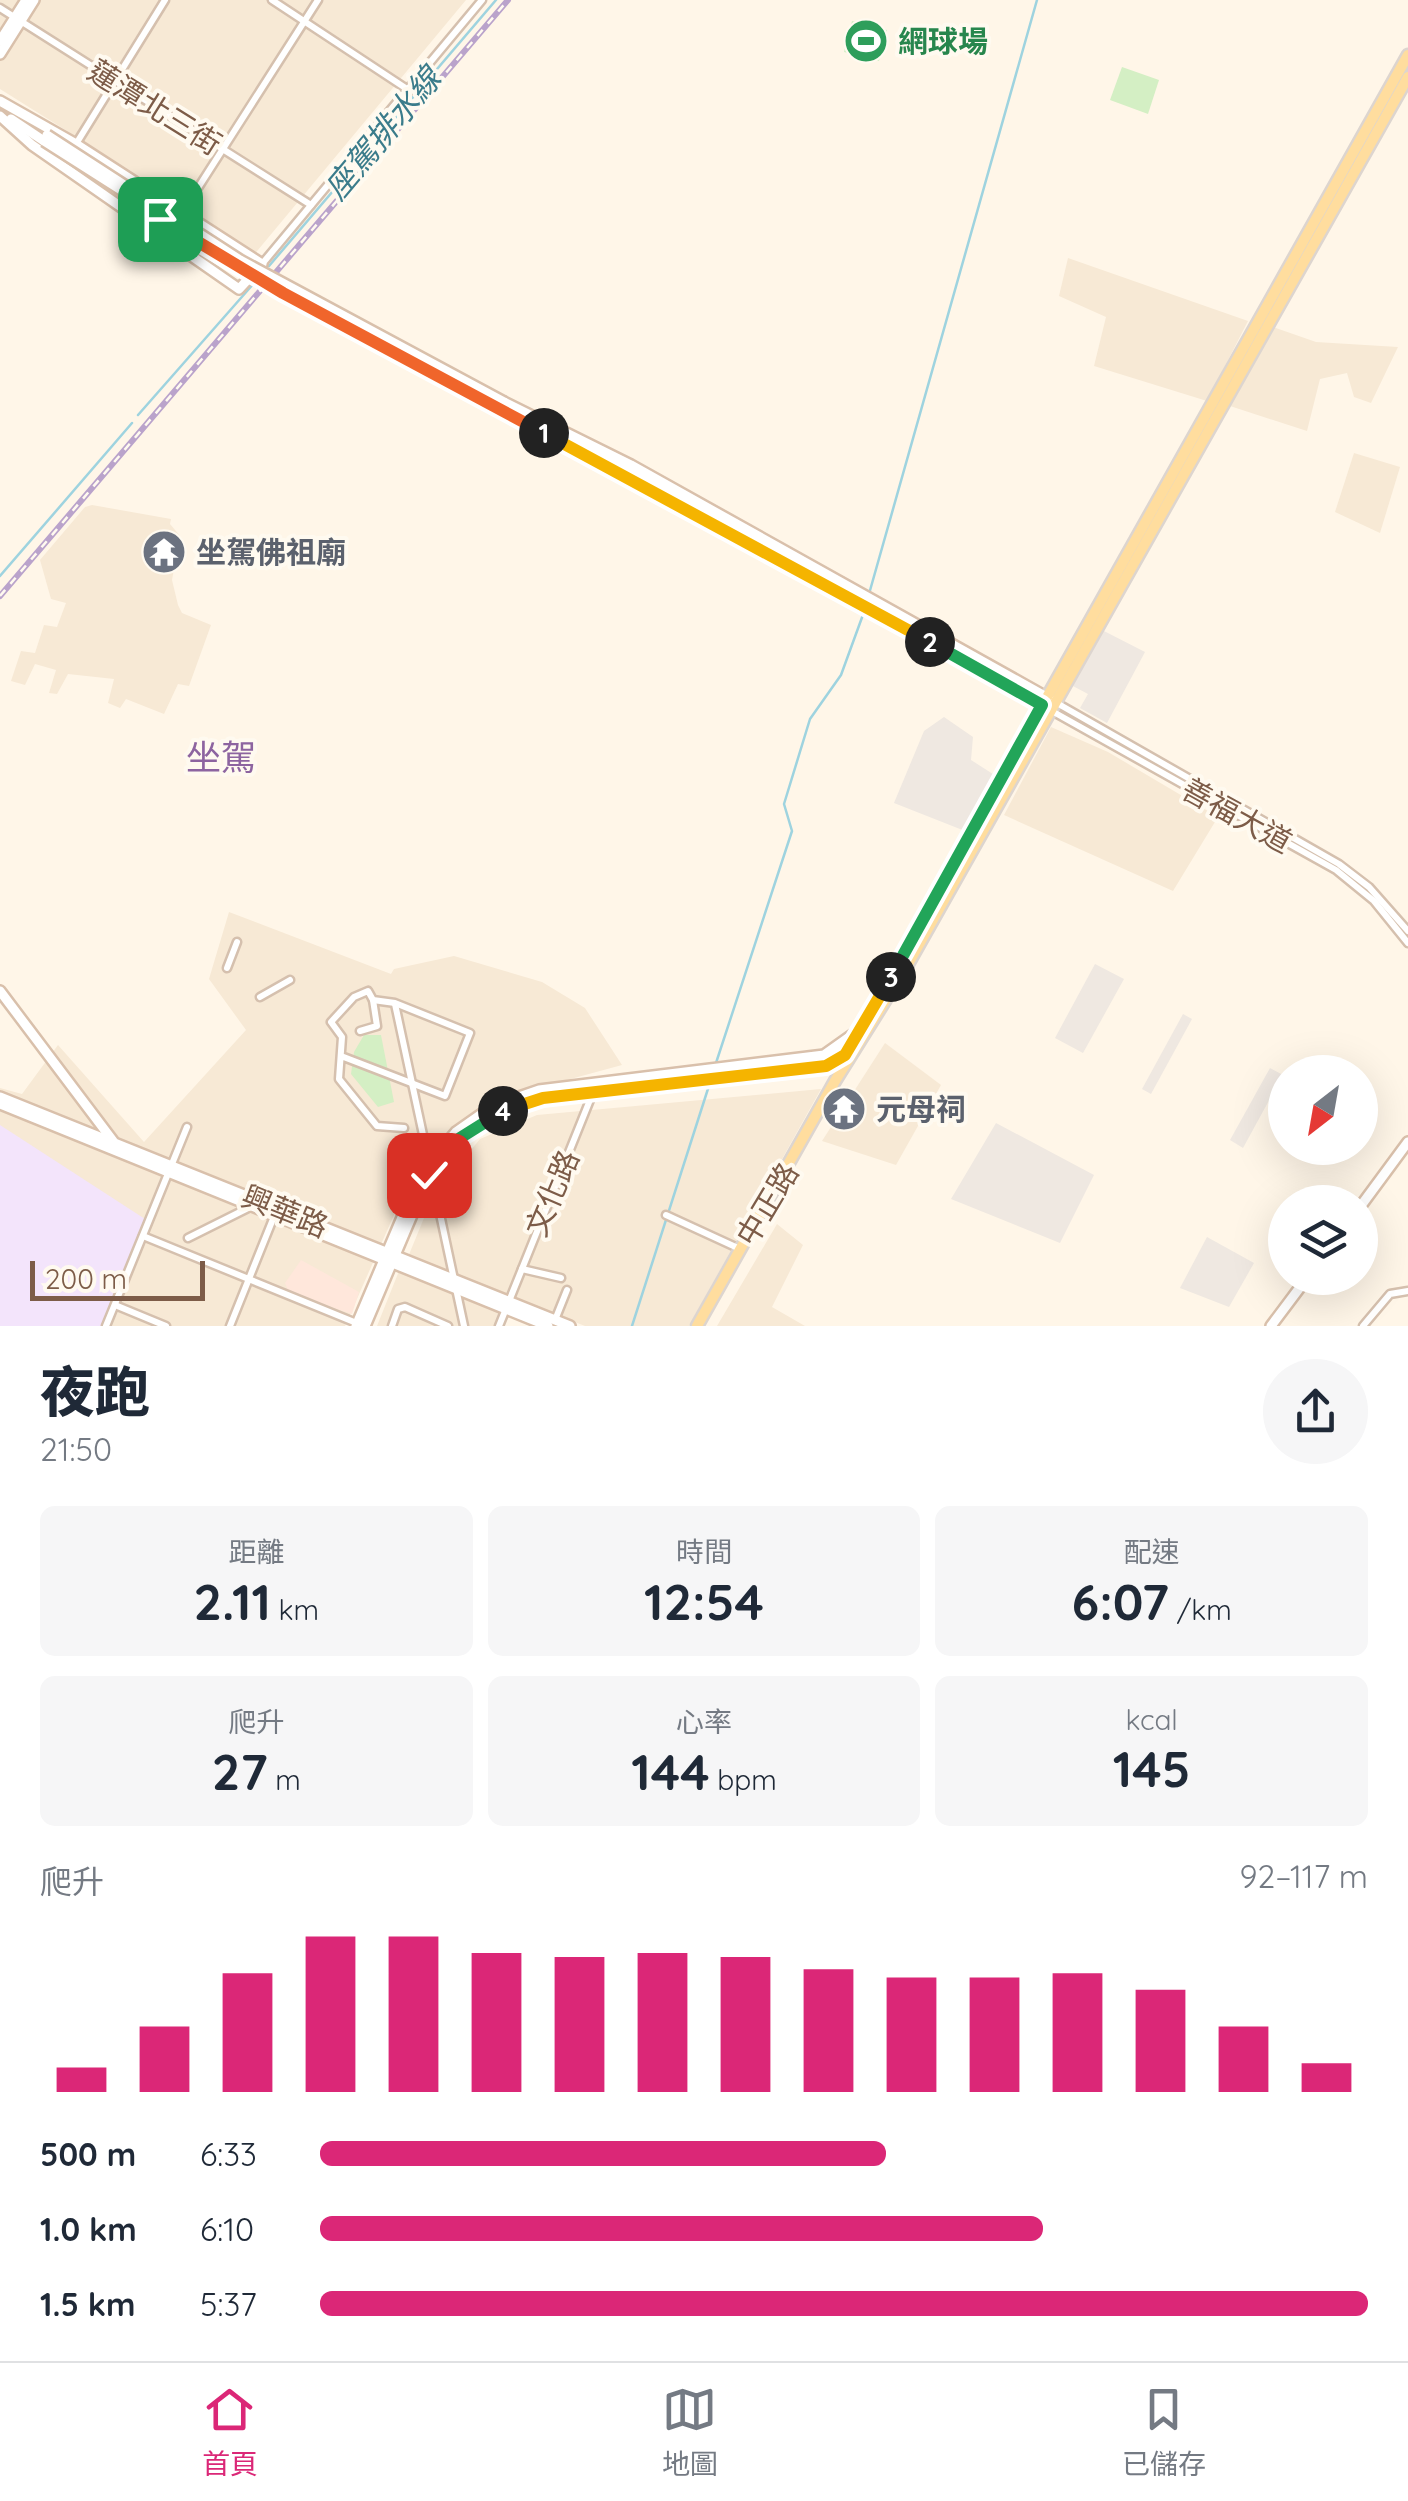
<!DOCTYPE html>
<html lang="zh-TW">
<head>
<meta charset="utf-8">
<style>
  :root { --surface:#fff; --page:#f6f6f7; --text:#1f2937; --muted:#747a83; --line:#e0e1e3; --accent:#db2777 }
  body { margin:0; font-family:Quicksand,"Noto Sans TC",sans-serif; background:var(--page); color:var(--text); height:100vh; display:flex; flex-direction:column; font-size:38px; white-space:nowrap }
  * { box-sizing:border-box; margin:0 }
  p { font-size:32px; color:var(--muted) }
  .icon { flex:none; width:55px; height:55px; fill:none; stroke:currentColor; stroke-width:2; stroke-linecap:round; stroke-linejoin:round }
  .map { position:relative; height:1326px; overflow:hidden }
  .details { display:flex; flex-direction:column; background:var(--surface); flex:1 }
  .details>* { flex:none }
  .needle { width:65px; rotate:211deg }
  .fabs { position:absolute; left:1268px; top:1055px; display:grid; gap:20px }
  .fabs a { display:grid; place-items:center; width:110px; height:110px; border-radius:50%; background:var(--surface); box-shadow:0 10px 40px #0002; font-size:50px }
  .scale { position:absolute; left:30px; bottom:25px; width:175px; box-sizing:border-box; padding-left:10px; border:5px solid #7d5c48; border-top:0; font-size:28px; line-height:35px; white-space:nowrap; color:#7d5c48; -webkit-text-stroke:8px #fffaf0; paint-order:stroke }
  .pin { position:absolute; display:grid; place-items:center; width:85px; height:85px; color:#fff; margin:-42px; border-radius:20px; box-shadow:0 5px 15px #0006 }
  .km { position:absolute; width:50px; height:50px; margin:-25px; border-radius:50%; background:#222; color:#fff; font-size:28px; line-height:50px; text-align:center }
  .round { display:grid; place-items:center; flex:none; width:105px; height:105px; border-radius:52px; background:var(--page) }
  .head { display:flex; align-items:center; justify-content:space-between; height:170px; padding:0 40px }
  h1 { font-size:55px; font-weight:800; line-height:75px }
  .metrics { display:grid; grid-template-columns:repeat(3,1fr); gap:15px; height:170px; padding:10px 40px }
  .metrics div { display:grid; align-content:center; border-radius:15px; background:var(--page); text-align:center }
  .metrics b { font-size:50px; font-weight:800 }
  .metrics small { font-size:28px; font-weight:400 }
  .metrics p { font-size:28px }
  .chart { height:280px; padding:20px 40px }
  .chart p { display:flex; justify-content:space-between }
  .chart svg { width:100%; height:180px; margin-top:10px; stroke:var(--accent); stroke-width:6 }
  ul { padding:0 40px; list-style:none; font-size:32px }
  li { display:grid; grid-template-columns:160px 120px 1fr; align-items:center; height:75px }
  li i { height:25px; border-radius:12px; background:var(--accent) }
  .tab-bar { display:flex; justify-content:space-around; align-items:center; height:140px; border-top:2px solid var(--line); background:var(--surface); font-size:28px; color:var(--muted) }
  .tab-bar a { display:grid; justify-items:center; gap:5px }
  .tab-bar .current { color:var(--accent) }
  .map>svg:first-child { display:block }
  .residential { fill:#f7e9d5 }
  .commercial { fill:#ffe7db }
  .industrial { fill:#efe8e1 }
  .education { fill:#f3e4fb }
  .green { fill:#d4efc4 }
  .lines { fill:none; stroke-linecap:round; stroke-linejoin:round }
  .stream { stroke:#9ed3df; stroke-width:2.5 }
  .street-casing { stroke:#d5c0ae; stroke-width:11 }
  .secondary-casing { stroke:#d9c0ab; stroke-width:14 }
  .primary-casing { stroke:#ddd5cf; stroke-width:15 }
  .street { stroke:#fff; stroke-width:6 }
  .secondary { stroke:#fff; stroke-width:9 }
  .primary { stroke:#ffdd9e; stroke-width:10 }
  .rail-casing { stroke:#baa3cb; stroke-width:6 }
  .rail { stroke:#fffaf0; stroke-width:2.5; stroke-dasharray:8; stroke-linecap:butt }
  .secondary-bridge-casing { stroke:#d9c0ab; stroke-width:14; stroke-linecap:butt }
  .secondary-bridge { stroke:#fff; stroke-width:9 }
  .split-1-casing { stroke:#fff; stroke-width:20 }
  .split-2-casing { stroke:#fff; stroke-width:20 }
  .split-3-casing { stroke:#fff; stroke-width:20 }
  .split-4-casing { stroke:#fff; stroke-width:20 }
  .split-5-casing { stroke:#fff; stroke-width:20 }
  .split-1 { stroke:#f0652b; stroke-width:12 }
  .split-2 { stroke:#f5b400; stroke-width:12 }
  .split-3 { stroke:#22a559; stroke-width:12 }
  .split-4 { stroke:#f5b400; stroke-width:12 }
  .split-5 { stroke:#22a559; stroke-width:12 }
  .labels { text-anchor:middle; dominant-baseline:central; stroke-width:8; stroke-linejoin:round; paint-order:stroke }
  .leisure-label { font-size:30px; font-weight:bold; fill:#27864d; stroke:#fffaf0; text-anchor:start }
  .street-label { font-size:30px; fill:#7d5c48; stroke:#fffaf0 }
  .worship-label { font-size:30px; font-weight:bold; fill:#5b616d; stroke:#fffaf0; text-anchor:start }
  .water-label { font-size:32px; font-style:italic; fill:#3b7c8b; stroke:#fffaf0 }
  .quarter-label { font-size:35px; fill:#8d64a0; stroke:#fffaf0 }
</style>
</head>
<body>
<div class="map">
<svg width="1408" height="1326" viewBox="0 0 1408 1326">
  <rect width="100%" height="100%" fill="#fff6e8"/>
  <!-- residential -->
  <g class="residential">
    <polygon points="0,0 466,0 253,256 194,219 179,201 0,89"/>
    <polygon points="1068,258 1248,321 1207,401 1094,366 1106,317 1059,296"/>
    <polygon points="1273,327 1316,342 1398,347 1371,403 1354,397 1347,373 1320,379 1307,431 1230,406"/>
    <polygon points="1354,453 1400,467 1380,533 1335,512"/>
    <polygon points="92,505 171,519 170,524 180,536 172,580 178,605 182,613 211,625 189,686 178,684 164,714 126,699 120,708 108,703 114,679 68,674 57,694 49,693 56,670 35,664 25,685 11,681 21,651 35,653 44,625 57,627 66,603 51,599 40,560 85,507"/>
    <polygon points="1051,727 1108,752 1218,817 1173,891 1004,815"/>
    <polygon points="229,912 391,974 394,969 454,956 542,982 585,1008 622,1065 493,1100 444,1135 405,1190 345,1326 0,1326 0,1088 22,1094 58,1045 144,1142 246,1030 209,979"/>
    <polygon points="885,1043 941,1085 896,1165 822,1141"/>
    <polygon points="821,1089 689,1326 585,1326 408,1257 433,1196 480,1139 537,1115"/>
    <polygon points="777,1224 803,1245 772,1307 805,1326 717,1326"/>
    <polygon points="399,1271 503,1313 497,1326 377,1326"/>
  </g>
  <!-- commercial -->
  <polygon class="commercial" points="301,1260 359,1292 352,1314 289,1293 285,1283"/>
  <!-- industrial -->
  <g class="industrial">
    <polygon points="1102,630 1145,652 1107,723 1080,708 1088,694 1071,685"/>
    <polygon points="944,717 973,737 971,760 996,776 965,831 894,803 924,731"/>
    <polygon points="1095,964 1124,979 1083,1053 1055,1038"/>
    <polygon points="1183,1014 1192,1019 1151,1094 1142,1089"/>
    <polygon points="1270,1068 1283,1075 1243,1148 1230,1140"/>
    <polygon points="996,1123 1094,1175 1060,1243 951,1199"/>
    <polygon points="1207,1237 1254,1263 1229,1307 1180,1288"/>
  </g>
  <!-- education -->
  <polygon class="education" points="0,1125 145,1219 102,1326 0,1326"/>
  <!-- green -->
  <g class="green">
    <polygon points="852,21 887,30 879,61 844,52"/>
    <polygon points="1122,67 1159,80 1148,114 1110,100"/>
    <polygon points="364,1035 381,1035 394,1102 378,1107 351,1074 354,1052"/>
  </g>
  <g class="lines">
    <!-- stream -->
    <g class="stream">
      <polyline points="269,266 496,0"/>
      <polyline points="138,415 255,282"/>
      <polyline points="0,576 132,423"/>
      <polyline points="869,594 1037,0"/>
      <polyline points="716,1063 792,831 784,804 810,719 841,675 864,612"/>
      <polyline points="632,1326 714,1070"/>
    </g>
    <defs>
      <g id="street">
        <polyline points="272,0 410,91"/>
        <polyline points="0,8 311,205"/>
        <polyline points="76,144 165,0"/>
        <polyline points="182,213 318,0"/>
        <polyline points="262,264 482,0"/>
        <polyline points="1055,702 1339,864 1369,887 1408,931"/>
        <polyline points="1050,710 1336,870 1374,901 1408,943"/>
        <polyline points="227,968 237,942"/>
        <polyline points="260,997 290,980"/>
        <polyline points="395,1004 464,1326"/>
        <polyline points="360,1031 377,1026 373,1000"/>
        <polyline points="341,1056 445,1096 470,1033 395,1003 373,1000 368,991 354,997 331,1022 342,1037 339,1079 377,1126 404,1128"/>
        <polyline points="666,1215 740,1249"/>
        <polyline points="143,1236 359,1324"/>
        <polyline points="188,1238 252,1206"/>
        <polyline points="522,1269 561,1278"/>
        <polyline points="115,1305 166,1326"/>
        <polyline points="555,1320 567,1290"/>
        <polyline points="106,1326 187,1127"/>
        <polyline points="230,1326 275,1214"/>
        <polyline points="392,1326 398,1309 405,1307 448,1326"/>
        <polyline points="499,1326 594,1090"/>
        <polyline points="1363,1326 1390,1294 1408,1291"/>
      </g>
      <g id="secondary">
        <polyline points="0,41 26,0"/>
        <polyline points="0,54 34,0"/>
        <polyline points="0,101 76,144 262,264 239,289 32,145 0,116"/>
        <polyline points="11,119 44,141"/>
        <polyline points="504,402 631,465 1050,699"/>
        <polyline points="502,409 1047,708"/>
        <polyline points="0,991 113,1141"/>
        <polyline points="0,1097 570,1326"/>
        <polyline points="0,1104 548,1326"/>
        <polyline points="1360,1207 1408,1142"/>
        <polyline points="356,1326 420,1175 456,1132 493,1106 539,1090 824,1055 855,1033"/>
        <polyline points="365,1326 429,1175 460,1138 483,1122 543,1097 818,1067 845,1055"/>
        <polyline points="1271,1326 1307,1278"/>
      </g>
      <g id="primary">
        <polyline points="842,1062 1408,55"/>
        <polyline points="697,1326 835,1081 908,964 1408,77"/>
      </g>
    </defs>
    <!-- street casing -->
    <use href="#street" class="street-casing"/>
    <!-- secondary casing -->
    <use href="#secondary" class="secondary-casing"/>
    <!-- primary casing -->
    <use href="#primary" class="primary-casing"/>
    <!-- street -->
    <use href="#street" class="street"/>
    <!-- secondary -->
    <use href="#secondary" class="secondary"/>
    <!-- primary -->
    <use href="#primary" class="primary"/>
    <defs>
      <polyline id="rail" points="0,596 508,0"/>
    </defs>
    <!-- rail casing -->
    <use href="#rail" class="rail-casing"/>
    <!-- rail -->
    <use href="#rail" class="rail"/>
    <defs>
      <g id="secondary-bridge">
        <polyline points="47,135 240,260 504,402"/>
        <polyline points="44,141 283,293 502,409"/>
      </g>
    </defs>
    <!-- secondary-bridge casing -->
    <use href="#secondary-bridge" class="secondary-bridge-casing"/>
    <!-- secondary-bridge -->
    <use href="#secondary-bridge" class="secondary-bridge"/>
  </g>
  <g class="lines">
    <defs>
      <polyline id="split-1" points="160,219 283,293 544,433"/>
      <polyline id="split-2" points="544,433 930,642"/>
      <polyline id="split-3" points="891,977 1042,705 930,642"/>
      <polyline id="split-4" points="503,1111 543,1098 826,1066 845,1055 891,977"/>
      <polyline id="split-5" points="429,1175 460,1138 503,1111"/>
    </defs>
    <!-- split-1 casing -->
    <use href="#split-1" class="split-1-casing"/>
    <!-- split-2 casing -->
    <use href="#split-2" class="split-2-casing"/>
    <!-- split-3 casing -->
    <use href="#split-3" class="split-3-casing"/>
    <!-- split-4 casing -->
    <use href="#split-4" class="split-4-casing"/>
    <!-- split-5 casing -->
    <use href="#split-5" class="split-5-casing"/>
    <!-- split-1 -->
    <use href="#split-1" class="split-1"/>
    <!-- split-2 -->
    <use href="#split-2" class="split-2"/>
    <!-- split-3 -->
    <use href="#split-3" class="split-3"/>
    <!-- split-4 -->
    <use href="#split-4" class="split-4"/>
    <!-- split-5 -->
    <use href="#split-5" class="split-5"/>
  </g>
  <!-- icons -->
  <defs>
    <symbol id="stadium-disc" viewBox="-11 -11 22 22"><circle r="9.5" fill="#2e9e5b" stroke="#fffaf0"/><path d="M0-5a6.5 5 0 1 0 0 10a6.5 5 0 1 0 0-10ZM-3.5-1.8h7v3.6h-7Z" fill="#fff"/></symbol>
    <symbol id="temple-disc" viewBox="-11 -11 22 22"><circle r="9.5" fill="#6b7280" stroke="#fffaf0"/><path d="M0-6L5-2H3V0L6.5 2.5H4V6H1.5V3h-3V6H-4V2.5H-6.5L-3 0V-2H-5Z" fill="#fff"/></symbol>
  </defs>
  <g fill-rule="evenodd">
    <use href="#stadium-disc" x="841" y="16" width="50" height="50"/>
    <use href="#temple-disc" x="139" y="527" width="50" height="50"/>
    <use href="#temple-disc" x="819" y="1084" width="50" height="50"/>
  </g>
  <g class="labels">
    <!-- leisure labels -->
    <g class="leisure-label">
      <text x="898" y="41">網球場</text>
    </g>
    <!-- street labels -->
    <g class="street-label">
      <text transform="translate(155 107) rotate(32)">蓮潭北三街</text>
      <text transform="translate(1237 815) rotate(29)">善福大道</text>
      <text transform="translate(552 1193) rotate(-67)">文化路</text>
      <text transform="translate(767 1204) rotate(-59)">中正路</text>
      <text transform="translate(285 1211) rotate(22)">興華路</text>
    </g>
    <!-- worship labels -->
    <g class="worship-label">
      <text x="196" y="552">坐駕佛祖廟</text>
      <text x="876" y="1109">元母祠</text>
    </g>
    <!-- water labels -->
    <g class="water-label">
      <text transform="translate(382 133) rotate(-50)">座駕排水線</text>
    </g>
    <!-- quarter labels -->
    <g class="quarter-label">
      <text x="221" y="757">坐駕</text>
    </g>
  </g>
</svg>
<div class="fabs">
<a><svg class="needle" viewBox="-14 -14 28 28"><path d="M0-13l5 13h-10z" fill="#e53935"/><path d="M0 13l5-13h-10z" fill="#747a83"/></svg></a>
<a><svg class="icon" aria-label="layers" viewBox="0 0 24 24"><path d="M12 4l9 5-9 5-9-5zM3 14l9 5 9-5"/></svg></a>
</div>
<div class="scale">200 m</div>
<div class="pin" style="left:160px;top:219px;background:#1e9e55"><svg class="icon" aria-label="arrive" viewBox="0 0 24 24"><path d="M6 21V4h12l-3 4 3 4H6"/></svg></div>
<div class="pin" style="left:429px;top:1175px;background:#d93025"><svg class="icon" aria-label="check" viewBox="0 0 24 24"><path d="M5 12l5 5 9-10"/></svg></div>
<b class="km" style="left:544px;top:433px">1</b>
<b class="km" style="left:930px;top:642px">2</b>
<b class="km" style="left:891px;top:977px">3</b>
<b class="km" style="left:503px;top:1111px">4</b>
</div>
<section class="details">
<div class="head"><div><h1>夜跑</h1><p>21:50</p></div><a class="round"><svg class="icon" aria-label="share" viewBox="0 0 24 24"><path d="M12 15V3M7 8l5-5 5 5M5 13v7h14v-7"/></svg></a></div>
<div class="metrics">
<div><p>距離</p><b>2.11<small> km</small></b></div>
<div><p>時間</p><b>12:54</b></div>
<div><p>配速</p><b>6:07<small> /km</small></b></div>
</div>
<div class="metrics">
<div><p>爬升</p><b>27<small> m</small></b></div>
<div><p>心率</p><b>144<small> bpm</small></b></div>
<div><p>kcal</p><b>145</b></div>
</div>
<div class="chart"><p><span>爬升</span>92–117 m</p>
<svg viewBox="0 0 160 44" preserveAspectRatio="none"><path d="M5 44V38M15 44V28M25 44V15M35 44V6M45 44V6M55 44V10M65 44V11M75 44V10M85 44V11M95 44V14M105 44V16M115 44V16M125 44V15M135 44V19M145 44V28M155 44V37"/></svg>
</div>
<ul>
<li><b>500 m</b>6:33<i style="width:54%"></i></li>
<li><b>1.0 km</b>6:10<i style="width:69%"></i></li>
<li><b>1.5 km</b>5:37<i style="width:100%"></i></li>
</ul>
</section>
<nav class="tab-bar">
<a class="current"><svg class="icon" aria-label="home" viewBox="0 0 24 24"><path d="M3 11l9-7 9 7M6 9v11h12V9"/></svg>首頁</a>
<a><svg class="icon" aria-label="map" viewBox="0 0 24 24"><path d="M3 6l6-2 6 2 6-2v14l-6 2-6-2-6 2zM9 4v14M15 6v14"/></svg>地圖</a>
<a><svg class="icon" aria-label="saved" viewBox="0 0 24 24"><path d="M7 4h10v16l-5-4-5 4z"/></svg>已儲存</a>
</nav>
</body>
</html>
